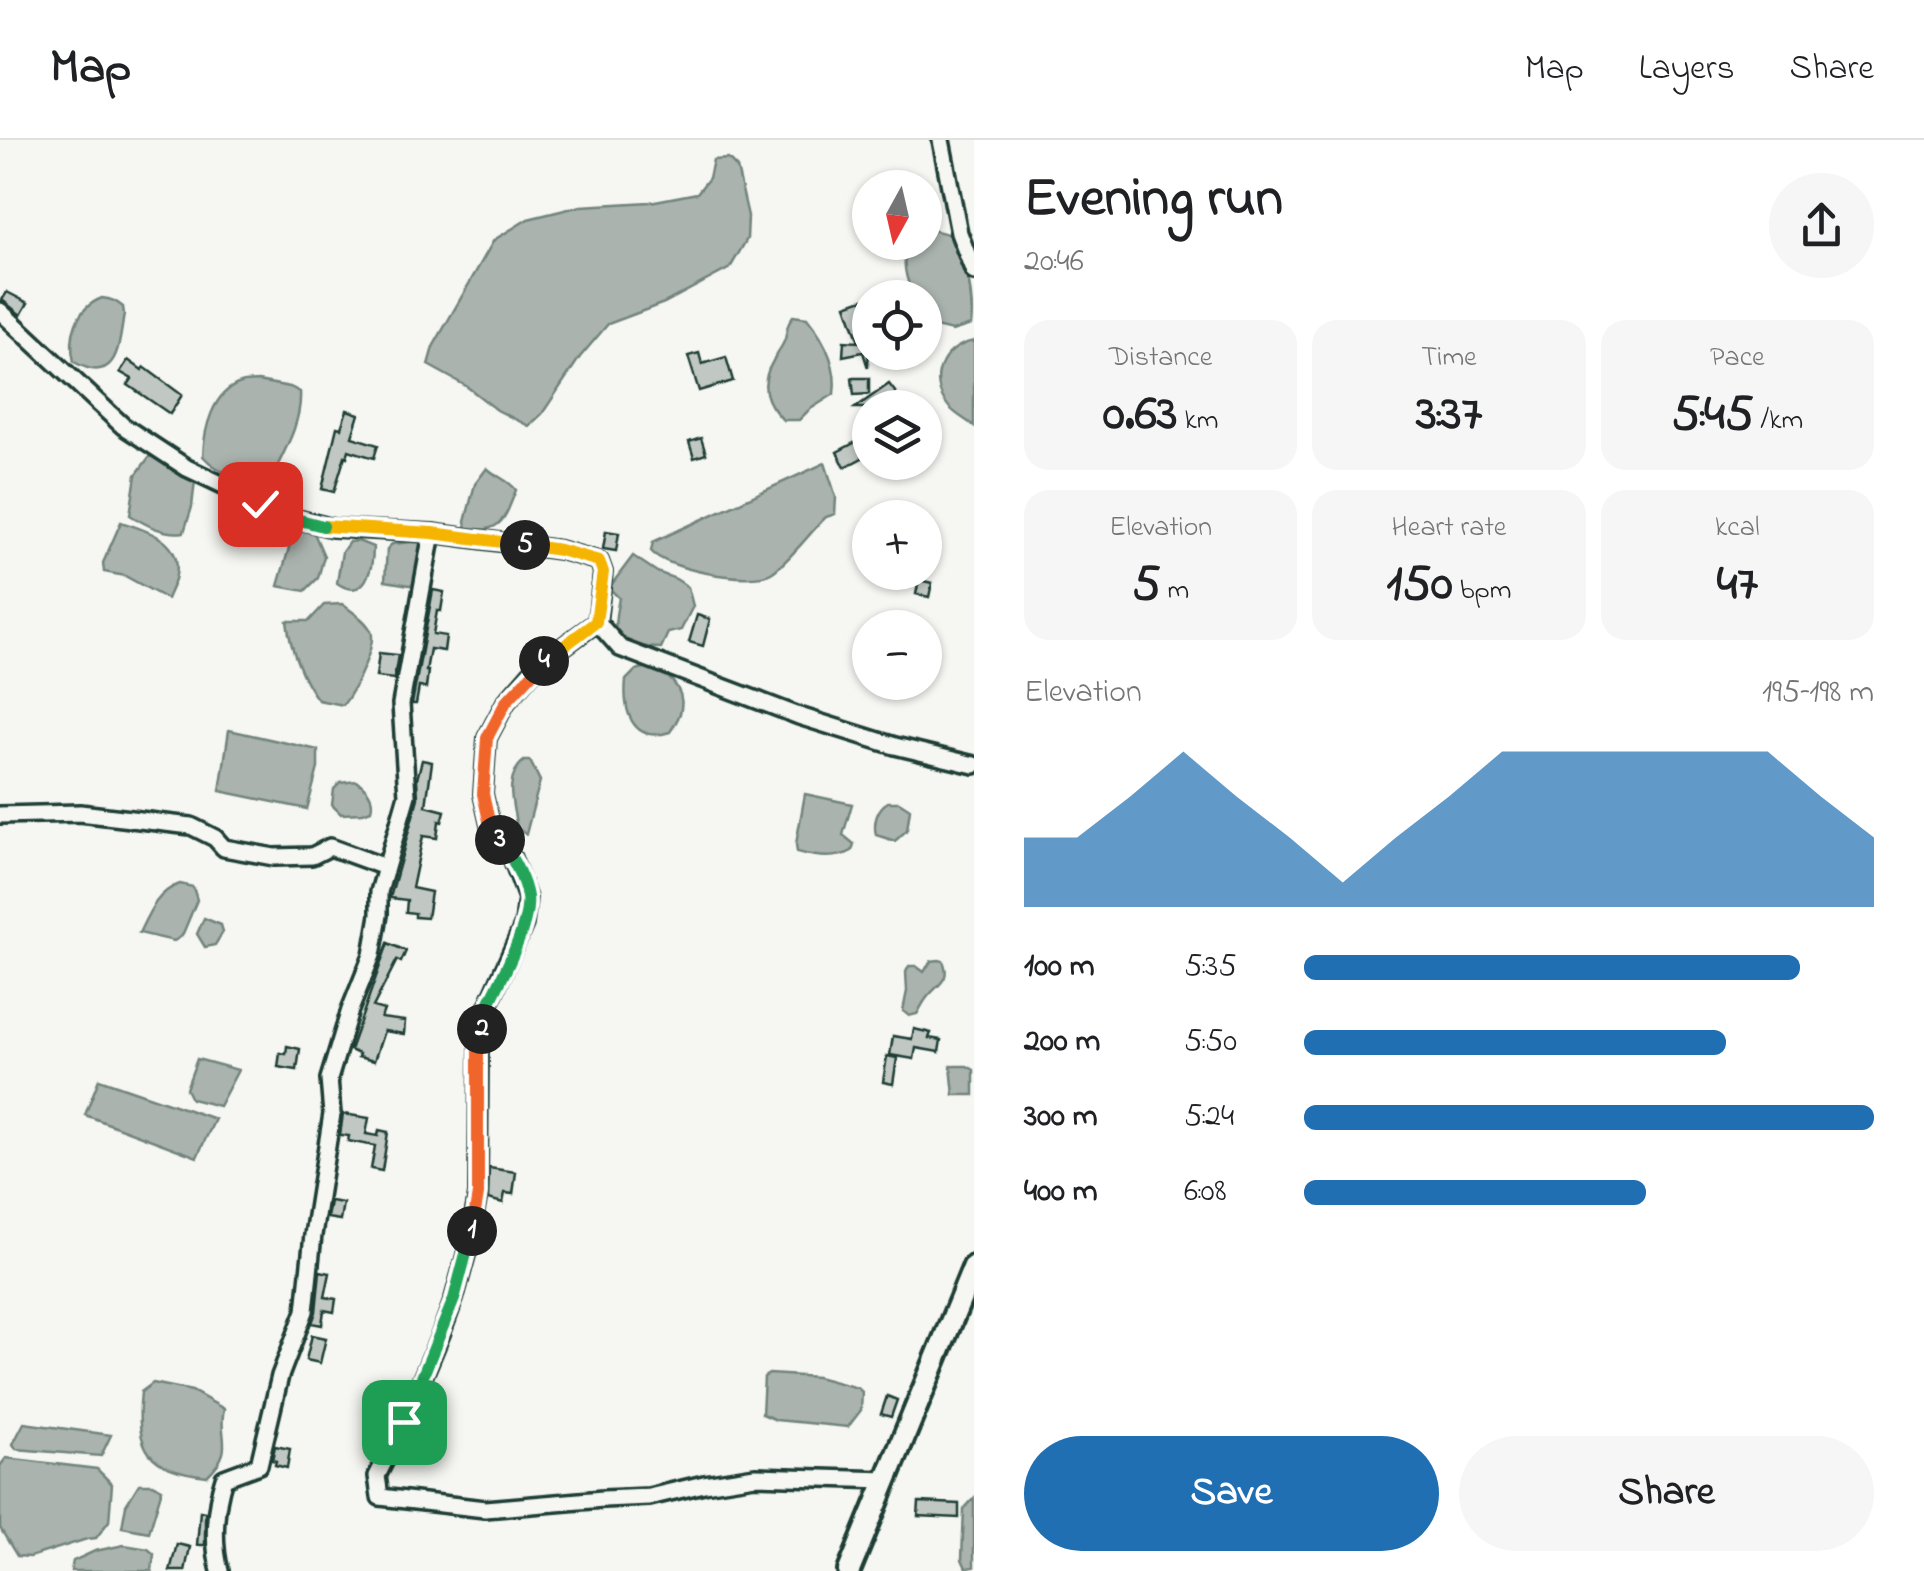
<!DOCTYPE html>
<html lang="en">
<head>
<meta charset="utf-8">
<style>
  :root { --surface:#fff; --page:#f6f6f6; --text:#202124; --muted:#757577; --line:#e0e0e0; --accent:#1f6fb2 }
  body { margin:0; font-family:"Indie Flower",sans-serif; background:var(--page); color:var(--text); height:100vh; display:flex; flex-direction:column; font-size:38px; white-space:nowrap }
  * { box-sizing:border-box; margin:0 }
  p { font-size:32px; color:var(--muted) }
  .icon { flex:none; width:55px; height:55px; fill:none; stroke:currentColor; stroke-width:2; stroke-linecap:round; stroke-linejoin:round }
  .map { position:relative; flex:1; overflow:hidden }
  .drawer { display:flex; flex-direction:column; background:var(--surface); width:950px }
  .drawer>* { flex:none }
  .needle { width:65px; rotate:188deg }
  .buttons { position:absolute; left:852px; top:30px; display:grid; gap:20px }
  .buttons a { display:grid; place-items:center; width:90px; height:90px; border-radius:50%; background:var(--surface); box-shadow:0 2px 8px #0004; font-size:50px }
  .pin { position:absolute; display:grid; place-items:center; width:85px; height:85px; color:#fff; margin:-42px; border-radius:20px; box-shadow:0 5px 15px #0006 }
  .km { position:absolute; width:50px; height:50px; margin:-25px; border-radius:50%; background:#222; color:#fff; font-size:28px; line-height:50px; text-align:center }
  .round { display:grid; place-items:center; flex:none; width:105px; height:105px; border-radius:52px; background:var(--page) }
  .overview { display:flex; align-items:center; justify-content:space-between; height:170px; padding:0 50px }
  h1 { font-size:55px; font-weight:700; line-height:75px }
  .metrics { display:grid; grid-template-columns:repeat(3,1fr); gap:15px; height:170px; padding:10px 50px }
  .metrics div { display:grid; align-content:center; border-radius:25px; background:var(--page); text-align:center }
  .metrics b { font-size:50px; font-weight:700 }
  .metrics small { font-size:28px; font-weight:400 }
  .metrics p { font-size:28px }
  .chart { height:280px; padding:20px 50px }
  .chart p { display:flex; justify-content:space-between }
  .chart svg { width:100%; height:180px; margin-top:10px; fill:var(--accent); opacity:.7 }
  .primary-button { display:flex; gap:20px; margin-top:auto; padding:20px 50px }
  .primary-button a { flex:1; height:115px; border-radius:60px; background:var(--accent); color:#fff; font-size:40px; font-weight:700; line-height:115px; text-align:center }
  .primary-button a+a { background:var(--page); color:var(--text) }
  ul { padding:0 50px; list-style:none; font-size:32px }
  li { display:grid; grid-template-columns:160px 120px 1fr; align-items:center; height:75px }
  li i { height:25px; border-radius:12px; background:var(--accent) }
  header { display:flex; align-items:center; gap:60px; box-sizing:border-box; height:140px; padding:0 50px; background:var(--surface); border-bottom:2px solid var(--line) }
  header strong { font-size:48px }
  nav { display:flex; gap:55px; margin-inline-start:auto; font-size:35px }
  main { display:flex; flex:1; min-height:0 }
  .map>svg:first-child { display:block }
  .water { fill:#aab3ae; stroke:#72847d; stroke-width:2.5 }
  .building { fill:#c1c8c3; stroke:#1f3d34; stroke-width:2.5 }
  .lines { fill:none; stroke-linecap:round; stroke-linejoin:round }
  .street-casing { stroke:#1f3d34; stroke-width:22 }
  .secondary-casing { stroke:#1f3d34; stroke-width:28 }
  .street { stroke:#f6f6f2; stroke-width:15 }
  .secondary { stroke:#f6f6f2; stroke-width:20 }
  .split-1-casing { stroke:#fff; stroke-width:20 }
  .split-2-casing { stroke:#fff; stroke-width:20 }
  .split-3-casing { stroke:#fff; stroke-width:20 }
  .split-4-casing { stroke:#fff; stroke-width:20 }
  .split-5-casing { stroke:#fff; stroke-width:20 }
  .split-6-casing { stroke:#fff; stroke-width:20 }
  .split-7-casing { stroke:#fff; stroke-width:20 }
  .split-1 { stroke:#22a559; stroke-width:12 }
  .split-2 { stroke:#f0652b; stroke-width:12 }
  .split-3 { stroke:#22a559; stroke-width:12 }
  .split-4 { stroke:#f0652b; stroke-width:12 }
  .split-5 { stroke:#f5b400; stroke-width:12 }
  .split-6 { stroke:#f5b400; stroke-width:12 }
  .split-7 { stroke:#22a559; stroke-width:12 }
</style>
</head>
<body>
<header>
<strong>Map</strong>
<nav><a>Map</a><a>Layers</a><a>Share</a></nav>
</header>
<main>
<div class="map">
<svg width="974" height="1431" viewBox="0 0 974 1431">
  <rect width="100%" height="100%" fill="#f6f6f2"/>
  <filter id="ink" filterUnits="userSpaceOnUse"><feTurbulence type="fractalNoise" baseFrequency=".01" numOctaves="2"/><feDisplacementMap in="SourceGraphic" scale="20" xChannelSelector="R" yChannelSelector="G"/><feConvolveMatrix kernelMatrix="1 2 1 2 8 2 1 2 1" color-interpolation-filters="sRGB"/></filter>
  <g filter="url(#ink)">
    <!-- water -->
    <g class="water">
      <polygon points="728,19 737,28 748,76 747,99 730,128 664,163 608,184 580,217 542,274 529,286 497,270 466,246 428,225 433,207 494,100 528,79 581,66 650,62 697,53 709,38 713,20"/>
      <path d="M931 90C933 90 945 93 947 94 967 106 974 164 971 185L952 191 935 187 925 175V158L914 157C906 139 901 123 908 103L925 102V91Z"/>
      <path d="M102 158C111 159 116 161 123 167L124 174C119 204 118 247 74 222 68 196 76 168 102 158Z"/>
      <path d="M793 176 807 178C824 199 838 226 834 254L809 270 799 280H783C765 262 759 244 773 221 776 214 783 206 785 199 788 187 786 187 793 176Z"/>
      <path d="M974 201V286C966 280 955 274 949 267 926 240 942 207 974 201Z"/>
      <path d="M258 241 290 247 300 252C302 284 282 315 269 343 245 340 219 335 203 316 204 290 212 252 241 243 246 241 252 242 258 241Z"/>
      <path d="M157 315 195 340 192 367 184 392C164 395 146 385 130 375L136 335 149 317Z"/>
      <path d="M825 323 836 357 835 374 826 377C810 392 788 423 771 433 750 445 665 429 651 411L653 402Z"/>
      <path d="M487 328C496 337 509 340 516 350 505 378 501 395 467 388L465 382 475 344Z"/>
      <path d="M121 382C146 390 183 400 176 435 175 443 170 451 167 459L125 436 104 432 103 423Z"/>
      <polygon points="295,387 314,393 324,416 318,438 305,451 278,446"/>
      <path d="M358 401 373 407C373 429 365 462 337 443L342 412 349 402Z"/>
      <polygon points="411,402 420,402 425,409 416,446 385,441 387,409 392,404"/>
      <path d="M633 416 657 432 676 439 688 447 693 466 681 490 668 493 661 508C652 508 645 507 636 505 608 498 615 481 619 458L609 448Z"/>
      <path d="M342 464C351 471 366 480 371 491 377 505 353 553 343 565L318 560C302 539 290 508 287 481H309L324 465Z"/>
      <path d="M648 527C666 531 685 548 681 569 680 577 674 586 670 592 632 604 623 571 626 540L636 530Z"/>
      <polygon points="229,590 318,610 318,628 307,669 220,651"/>
      <path d="M524 621H530L540 641 526 694 517 688C513 665 503 637 524 621Z"/>
      <path d="M357 641C366 648 375 657 371 670L363 673 341 674 332 665 334 649 340 643Z"/>
      <path d="M805 654 852 664 843 695 854 704 852 711C836 720 815 717 797 712L796 704Z"/>
      <path d="M888 662H899L910 669 907 690 895 701 876 695C873 683 877 668 888 662Z"/>
      <path d="M180 744 193 747 197 760 182 796 174 801 139 793C149 772 158 751 180 744Z"/>
      <polygon points="204,778 221,785 223,792 215,805 205,807 197,794"/>
      <path d="M939 820 943 821C952 841 937 844 926 859 923 863 920 869 917 874L909 876 903 871 907 851 906 832 909 826H916L924 832 931 821Z"/>
      <polygon points="197,919 238,930 219,966 191,959 186,949"/>
      <polygon points="951,926 967,926 974,930 974,955 954,955"/>
      <polygon points="99,939 215,979 197,1017 85,975"/>
      <polygon points="769,1234 817,1237 858,1248 862,1252 861,1270 848,1287 776,1280 762,1274 764,1237"/>
      <path d="M153 1243 192 1251 224 1269C217 1298 237 1308 207 1336 147 1329 135 1310 141 1252Z"/>
      <polygon points="24,1283 111,1295 101,1316 16,1309 13,1304"/>
      <polygon points="6,1318 97,1329 112,1344 109,1381 96,1398 87,1399 30,1417 17,1416 0,1388 0,1326"/>
      <polygon points="139,1344 153,1344 162,1349 149,1392 122,1387 126,1365"/>
      <polygon points="974,1358 974,1427 966,1428 962,1419 964,1369"/>
      <polygon points="124,1405 148,1409 154,1414 152,1431 71,1431 73,1421 95,1411"/>
    </g>
    <!-- building -->
    <g class="building">
      <polygon points="7,152 28,163 21,175 2,160"/>
      <polygon points="863,159 870,179 868,228 863,212 843,216 844,201 859,202 846,165"/>
      <polygon points="699,213 702,224 726,217 733,241 699,251 688,216"/>
      <polygon points="128,220 142,230 144,227 182,255 170,274 128,245 132,239 120,232"/>
      <polygon points="852,238 869,238 869,254 854,255"/>
      <polygon points="889,244 896,253 875,268 855,268"/>
      <polygon points="347,270 359,274 352,297 378,305 374,318 349,310 347,317 345,316 334,352 322,349 337,287 341,288"/>
      <polygon points="701,298 706,314 694,318 689,302"/>
      <polygon points="856,302 864,317 845,327 837,312"/>
      <polygon points="606,391 619,393 616,411 603,409"/>
      <polygon points="919,440 932,443 929,457 916,454"/>
      <polygon points="433,450 444,452 441,471 437,471 433,494 446,496 444,511 430,509 426,531 428,531 426,548 419,547 416,564 412,564"/>
      <polygon points="697,475 710,479 703,506 689,502"/>
      <polygon points="379,513 398,515 394,539 376,537"/>
      <polygon points="422,620 432,622 426,666 445,671 442,682 439,681 437,698 423,696 412,748 431,752 427,778 415,777 415,773 406,772 407,760 390,758 418,658 417,639"/>
      <polygon points="388,803 406,811 401,822 397,820 373,867 384,870 381,878 405,881 404,894 384,891 374,921 358,917 359,914 350,910"/>
      <polygon points="914,889 931,893 929,898 941,900 939,912 916,908 914,919 890,915 893,896 912,899"/>
      <polygon points="287,906 300,909 297,930 278,927 280,913 286,914"/>
      <polygon points="887,916 897,918 893,944 883,942"/>
      <polygon points="343,974 369,978 366,994 378,996 379,990 388,992 382,1031 371,1029 375,1006 348,1001 349,996 340,995"/>
      <polygon points="489,1028 516,1032 513,1054 505,1053 503,1063 488,1059"/>
      <polygon points="330,1061 343,1063 340,1080 327,1078"/>
      <polygon points="320,1131 330,1133 325,1157 336,1159 334,1172 324,1170 322,1185 312,1183 316,1172"/>
      <polygon points="312,1195 326,1198 320,1223 306,1220"/>
      <polygon points="887,1256 897,1260 891,1277 881,1274"/>
      <polygon points="275,1306 290,1309 287,1328 275,1325 276,1321 272,1320"/>
      <polygon points="919,1362 959,1364 959,1378 918,1376"/>
      <polygon points="200,1371 205,1372 205,1405 197,1405"/>
      <polygon points="177,1404 190,1407 185,1431 170,1431"/>
    </g>
    <g class="lines">
      <defs>
        <g id="street">
          <polyline points="941,0 959,93 974,132"/>
          <polyline points="0,171 123,286 187,328 293,378 333,388 432,393 560,410 599,421 603,432 597,482 620,508 799,576 895,606 974,625"/>
          <polyline points="597,482 538,525 506,562 487,598 483,654 490,685 512,718 527,758 524,784 484,875 479,911 478,1054 469,1104 454,1159 441,1194 404,1282 377,1336 380,1357 485,1369 603,1359 649,1357 704,1344 755,1336 887,1340"/>
          <polyline points="0,675 80,673 191,686 215,698 224,708 274,717 312,716 330,707 385,727"/>
          <path d="M220 1431C212 1402 215 1366 224 1338L259 1325 280 1236 305 1171 313 1095 332 974 329 939 350 870 372 815 379 775V752L407 655 401 564 432 393"/>
        </g>
        <polyline id="secondary" points="849,1431 974,1126"/>
      </defs>
      <!-- street casing -->
      <use href="#street" class="street-casing"/>
      <!-- secondary casing -->
      <use href="#secondary" class="secondary-casing"/>
      <!-- street -->
      <use href="#street" class="street"/>
      <!-- secondary -->
      <use href="#secondary" class="secondary"/>
    </g>
  </g>
  <g class="lines" filter="url(#ink)">
    <defs>
      <polyline id="split-1" points="404,1282 454,1159 472,1091"/>
      <polyline id="split-2" points="472,1091 478,1054 478,911 482,889"/>
      <path id="split-3" d="M482 889 484 874C497 847 531 786 527 757 524 737 511 716 500 700"/>
      <polyline id="split-4" points="500,700 490,685 483,654 487,598 506,562 544,521"/>
      <polyline id="split-5" points="525,405 560,410 599,421 603,432 596,482 544,521"/>
      <polyline id="split-6" points="323,386 432,393 525,405"/>
      <polyline id="split-7" points="260,364 292,378 323,386"/>
    </defs>
    <!-- split-1 casing -->
    <use href="#split-1" class="split-1-casing"/>
    <!-- split-2 casing -->
    <use href="#split-2" class="split-2-casing"/>
    <!-- split-3 casing -->
    <use href="#split-3" class="split-3-casing"/>
    <!-- split-4 casing -->
    <use href="#split-4" class="split-4-casing"/>
    <!-- split-5 casing -->
    <use href="#split-5" class="split-5-casing"/>
    <!-- split-6 casing -->
    <use href="#split-6" class="split-6-casing"/>
    <!-- split-7 casing -->
    <use href="#split-7" class="split-7-casing"/>
    <!-- split-1 -->
    <use href="#split-1" class="split-1"/>
    <!-- split-2 -->
    <use href="#split-2" class="split-2"/>
    <!-- split-3 -->
    <use href="#split-3" class="split-3"/>
    <!-- split-4 -->
    <use href="#split-4" class="split-4"/>
    <!-- split-5 -->
    <use href="#split-5" class="split-5"/>
    <!-- split-6 -->
    <use href="#split-6" class="split-6"/>
    <!-- split-7 -->
    <use href="#split-7" class="split-7"/>
  </g>
</svg>
<div class="buttons">
<a><svg class="needle" viewBox="-14 -14 28 28"><path d="M0-13l5 13h-10z" fill="#e53935"/><path d="M0 13l5-13h-10z" fill="#757577"/></svg></a>
<a><svg class="icon" aria-label="locate" viewBox="0 0 24 24"><circle cx="12" cy="12" r="6"/><path d="M12 2v4M12 18v4M2 12h4M18 12h4"/></svg></a>
<a><svg class="icon" aria-label="layers" viewBox="0 0 24 24"><path d="M12 4l9 5-9 5-9-5zM3 14l9 5 9-5"/></svg></a>
<a>+</a>
<a>−</a>
</div>
<div class="pin" style="left:404px;top:1282px;background:#1e9e55"><svg class="icon" aria-label="arrive" viewBox="0 0 24 24"><path d="M6 21V4h12l-3 4 3 4H6"/></svg></div>
<div class="pin" style="left:260px;top:364px;background:#d93025"><svg class="icon" aria-label="check" viewBox="0 0 24 24"><path d="M5 12l5 5 9-10"/></svg></div>
<b class="km" style="left:472px;top:1091px">1</b>
<b class="km" style="left:482px;top:889px">2</b>
<b class="km" style="left:500px;top:700px">3</b>
<b class="km" style="left:544px;top:521px">4</b>
<b class="km" style="left:525px;top:405px">5</b>
</div>
<section class="drawer">
<div class="overview"><div><h1>Evening run</h1><p>20:46</p></div><a class="round"><svg class="icon" aria-label="share" viewBox="0 0 24 24"><path d="M12 15V3M7 8l5-5 5 5M5 13v7h14v-7"/></svg></a></div>
<div class="metrics">
<div><p>Distance</p><b>0.63<small> km</small></b></div>
<div><p>Time</p><b>3:37</b></div>
<div><p>Pace</p><b>5:45<small> /km</small></b></div>
</div>
<div class="metrics">
<div><p>Elevation</p><b>5<small> m</small></b></div>
<div><p>Heart rate</p><b>150<small> bpm</small></b></div>
<div><p>kcal</p><b>47</b></div>
</div>
<div class="chart"><p><span>Elevation</span>195–198 m</p>
<svg viewBox="0 0 160 44" preserveAspectRatio="none"><path d="M0 44V27L10 27L20 17L30 6L40 17L50 27L60 38L70 27L80 17L90 6L100 6L110 6L120 6L130 6L140 6L150 17L160 27V44z"/></svg>
</div>
<ul>
<li><b>100 m</b>5:35<i style="width:87%"></i></li>
<li><b>200 m</b>5:50<i style="width:74%"></i></li>
<li><b>300 m</b>5:24<i style="width:100%"></i></li>
<li><b>400 m</b>6:08<i style="width:60%"></i></li>
</ul>
<div class="primary-button"><a>Save</a><a>Share</a></div>
</section>
</main>
</body>
</html>
